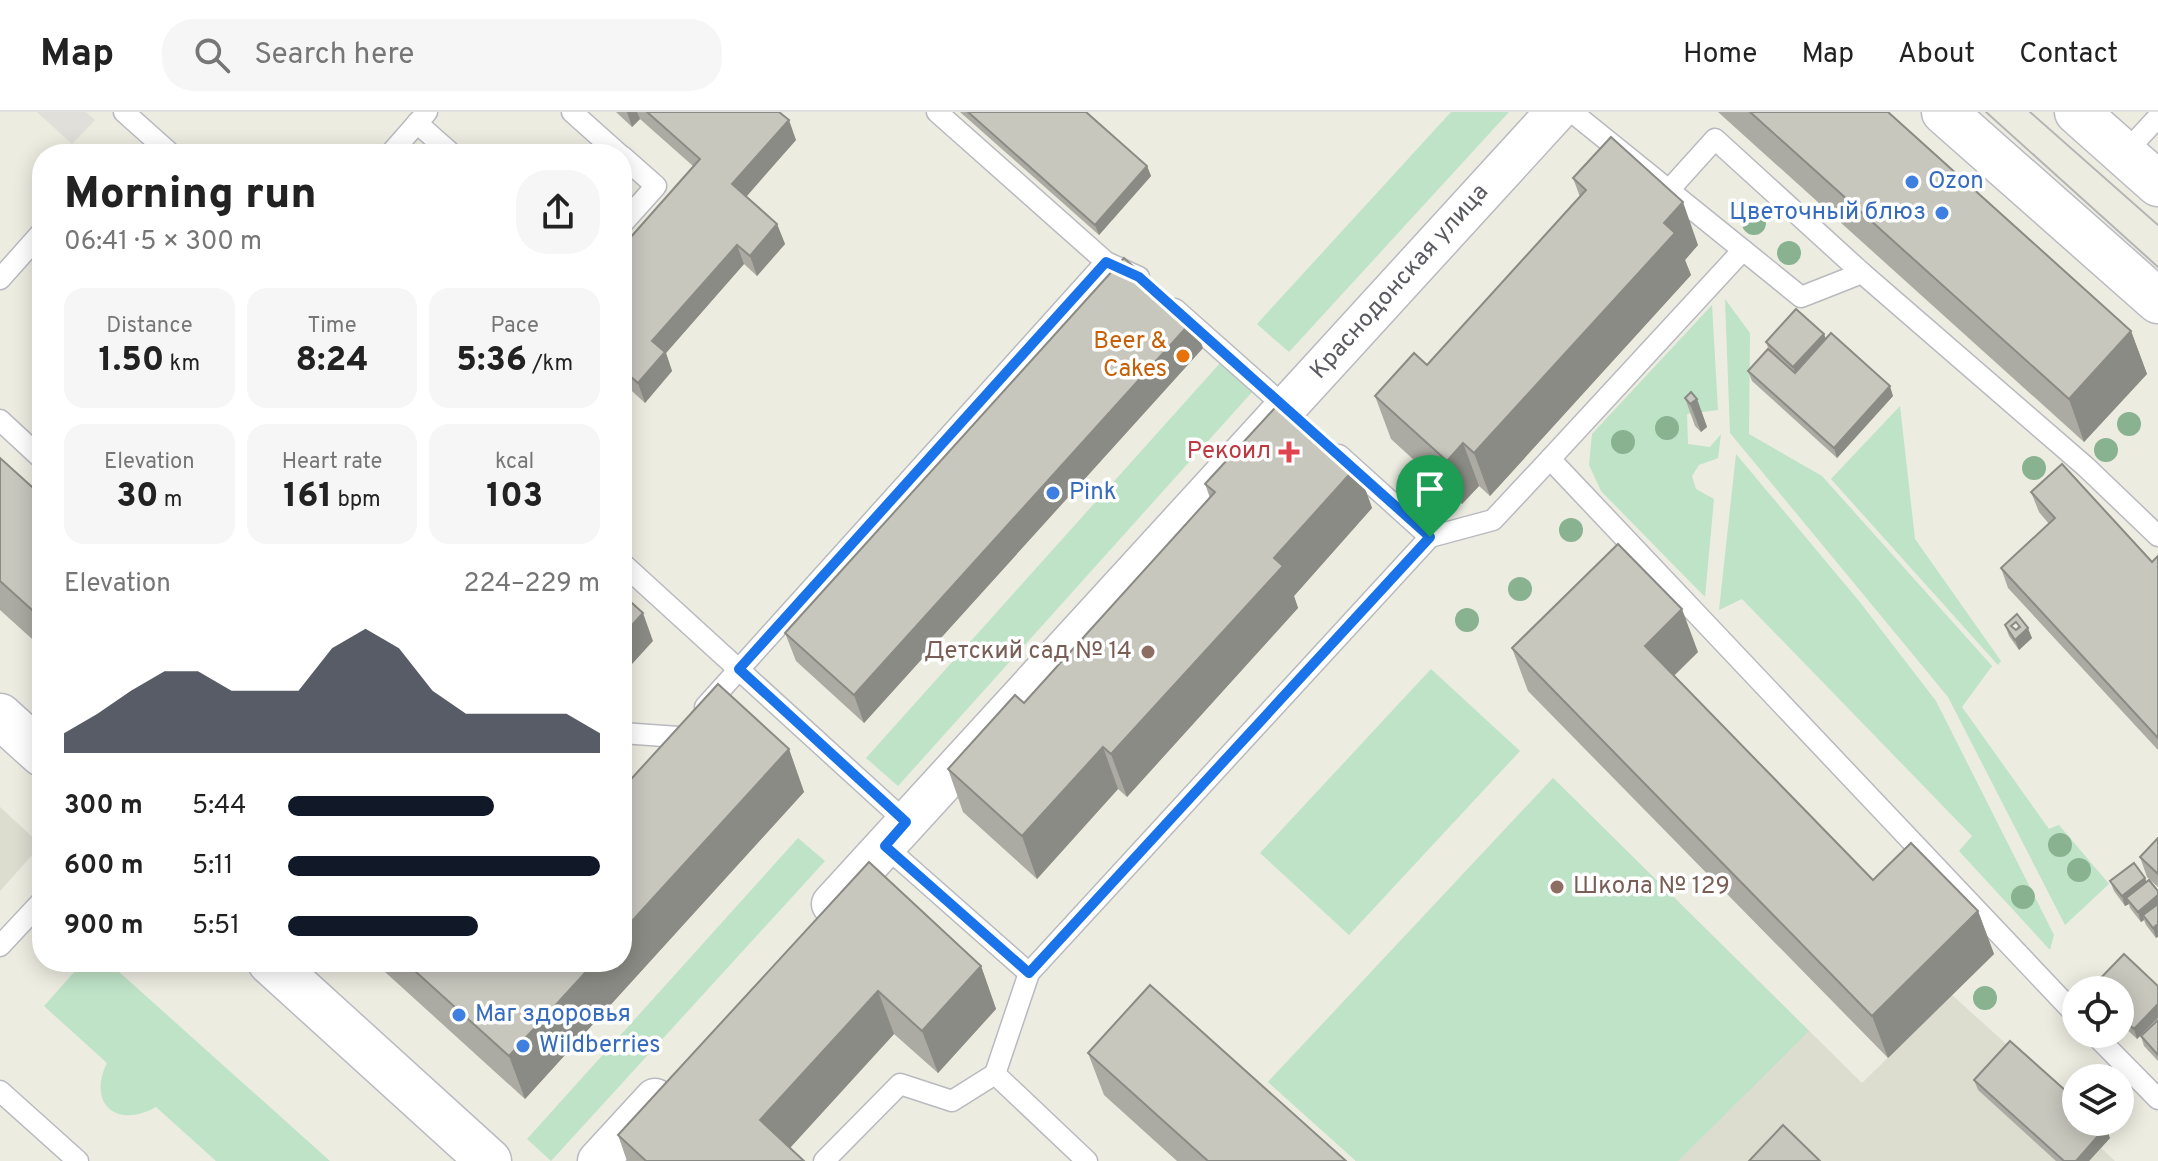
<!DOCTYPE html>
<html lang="en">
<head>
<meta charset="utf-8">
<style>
  :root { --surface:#fff; --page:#f6f6f6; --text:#222; --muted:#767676; --line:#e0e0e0; --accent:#111827 }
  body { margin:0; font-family:Overpass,sans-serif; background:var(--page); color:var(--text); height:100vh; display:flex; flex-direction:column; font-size:30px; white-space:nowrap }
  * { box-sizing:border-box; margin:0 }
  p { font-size:26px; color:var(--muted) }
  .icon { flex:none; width:44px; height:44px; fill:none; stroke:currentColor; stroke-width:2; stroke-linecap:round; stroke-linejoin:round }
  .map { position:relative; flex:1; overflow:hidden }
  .details { position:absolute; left:32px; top:32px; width:600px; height:828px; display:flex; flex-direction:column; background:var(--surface); border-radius:32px; box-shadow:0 4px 20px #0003 }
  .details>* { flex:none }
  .fabs { position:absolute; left:2062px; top:864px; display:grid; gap:16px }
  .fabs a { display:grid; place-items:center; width:72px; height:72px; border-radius:50%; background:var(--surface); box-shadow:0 4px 20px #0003; font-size:40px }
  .pin { position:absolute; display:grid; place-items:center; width:68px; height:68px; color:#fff; margin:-82px -34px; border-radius:50% 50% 50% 0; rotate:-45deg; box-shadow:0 0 8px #0007 }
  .pin .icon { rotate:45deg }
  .round { display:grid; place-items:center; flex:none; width:84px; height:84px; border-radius:32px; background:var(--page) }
  .overview { display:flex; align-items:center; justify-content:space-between; height:136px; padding:0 32px }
  h1 { font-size:44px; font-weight:800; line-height:60px }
  .figures { display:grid; grid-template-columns:repeat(3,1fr); gap:12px; height:136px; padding:8px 32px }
  .figures div { display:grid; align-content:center; border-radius:20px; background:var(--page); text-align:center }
  .figures b { font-size:34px; font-weight:800 }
  .figures small { font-size:22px; font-weight:400 }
  .figures p { font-size:22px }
  .chart { height:224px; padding:16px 32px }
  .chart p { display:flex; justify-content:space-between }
  .chart svg { width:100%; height:144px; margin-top:8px; fill:var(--accent); opacity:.7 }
  ul { padding:0 32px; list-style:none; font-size:26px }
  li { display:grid; grid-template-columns:128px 96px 1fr; align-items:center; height:60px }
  li i { height:20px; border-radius:10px; background:var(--accent) }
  header { display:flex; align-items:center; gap:48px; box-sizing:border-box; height:112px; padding:0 40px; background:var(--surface); border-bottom:2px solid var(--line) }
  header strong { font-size:38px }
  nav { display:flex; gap:44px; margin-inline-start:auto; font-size:28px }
  .search { width:560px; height:72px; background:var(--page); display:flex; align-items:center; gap:20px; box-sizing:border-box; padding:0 28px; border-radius:32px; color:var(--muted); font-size:30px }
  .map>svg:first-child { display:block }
  .industrial { fill:#e0dfd9 }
  .education { fill:#dcdccf }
  .green { fill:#bee3c7 }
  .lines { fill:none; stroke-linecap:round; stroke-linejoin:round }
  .lane-casing { stroke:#b9bac0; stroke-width:23 }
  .street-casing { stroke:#b9bac0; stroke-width:43 }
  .secondary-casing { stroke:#babbc2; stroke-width:47 }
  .lane { stroke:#fff; stroke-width:20 }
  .street { stroke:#fff; stroke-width:40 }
  .secondary { stroke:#fff; stroke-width:44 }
  .tram { stroke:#b4b4b5; stroke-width:2 }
  .tree { fill:#89b290 }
  .wall { fill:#ababa3; fill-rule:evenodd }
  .shaded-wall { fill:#8b8b85 }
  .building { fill:#c7c7be; stroke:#8b8b85; stroke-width:2; fill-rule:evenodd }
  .route-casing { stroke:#fff; stroke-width:16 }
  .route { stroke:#1a73e8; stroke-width:10 }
  .shop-dot { fill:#3f7fe0; stroke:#fff; stroke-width:3 }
  .food-dot { fill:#e8710a; stroke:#fff; stroke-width:3 }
  .health-dot { fill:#e0444e; stroke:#fff; stroke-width:3 }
  .education-dot { fill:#8d6e63; stroke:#fff; stroke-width:3 }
  .labels { text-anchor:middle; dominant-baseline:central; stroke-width:7; stroke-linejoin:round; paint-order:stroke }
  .shop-label { font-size:24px; fill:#366cbe; stroke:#fff; text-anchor:start }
  .street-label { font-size:24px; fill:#5a5b62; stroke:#fff }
  .food-label { font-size:24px; fill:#c56008; stroke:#fff; text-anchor:end }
  .health-label { font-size:24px; fill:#be3a42; stroke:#fff; text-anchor:end }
  .education-label { font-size:24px; fill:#785e54; stroke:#fff; text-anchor:end }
</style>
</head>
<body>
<header>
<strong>Map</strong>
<div class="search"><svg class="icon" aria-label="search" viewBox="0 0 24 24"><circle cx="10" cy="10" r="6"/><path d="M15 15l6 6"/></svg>Search here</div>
<nav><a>Home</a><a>Map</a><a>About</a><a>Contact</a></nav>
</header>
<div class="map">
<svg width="2158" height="1049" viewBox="0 0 2158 1049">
  <rect width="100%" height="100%" fill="#ecece1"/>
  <!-- industrial -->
  <polygon class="industrial" points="37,0 86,0 95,8 72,32"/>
  <!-- education -->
  <g class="education">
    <polygon points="1553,666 1862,971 1952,883 2076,995 2076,1010 2092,1010 2110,1026 2101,1036 2115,1049 1356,1049 1268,970"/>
    <polygon points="0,695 41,733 0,779"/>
  </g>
  <!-- green -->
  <g class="green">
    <polygon points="1451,0 1509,0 1289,240 1257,212"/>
    <polygon points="1725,187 1750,221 1749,322 1822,364 1992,554 1962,595 2049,717 2059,713 2109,772 2065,813 1948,585 1730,321"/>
    <polygon points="1712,193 1718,298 1687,302 1688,332 1710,335 1721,322 1718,346 1699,353 1692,364 1696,377 1714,387 1705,485 1601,379 1589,353 1592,322"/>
    <polygon points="1221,250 1253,279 898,674 866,646"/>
    <polygon points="1900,294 1915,427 2001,549 1998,553 1831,367"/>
    <polygon points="1736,342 1859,489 1936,589 2054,823 2050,838 1959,739 1972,724 1742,487 1719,498"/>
    <polygon points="1431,557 1520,639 1349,823 1260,741"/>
    <polygon points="1553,666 1809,919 1678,1049 1356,1049 1268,970"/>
    <polygon points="798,726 825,749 551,1049 527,1027"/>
    <path d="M83 850H108L330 1049H216L156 995C117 1017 87 992 107 951L44 894Z"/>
  </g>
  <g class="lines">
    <defs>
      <g id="lane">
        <polyline points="124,0 171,42"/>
        <polyline points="572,0 619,42"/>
        <polyline points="937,0 1106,150 1139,165"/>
        <polyline points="417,11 452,42"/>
        <polyline points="390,42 427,0"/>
        <polyline points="2124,42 2158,5"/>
        <polyline points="622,44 656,74 622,112"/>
        <polyline points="1669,78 1715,27 1862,161"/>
        <polyline points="1743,138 1801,185 1862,161 2086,355 2158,424"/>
        <polyline points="0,167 42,120"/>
        <polyline points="1175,197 1292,301"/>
        <polyline points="0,308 42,347"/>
        <polyline points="1339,343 1430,425 1493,408 1550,347 2076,903"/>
        <polyline points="1550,347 1743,138 1572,0"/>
        <polyline points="622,451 906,710"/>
        <polyline points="705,595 1106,150"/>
        <polyline points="622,621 678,625"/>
        <polyline points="885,734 1029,861 1430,425"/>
        <polyline points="0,834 42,789"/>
        <polyline points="1029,861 995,962 1087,1049"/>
        <polyline points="2094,922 2158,987"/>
        <polyline points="0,979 78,1049"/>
        <polyline points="824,1049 900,972 952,989 995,962"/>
      </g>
      <g id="street">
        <polyline points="832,792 1556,0"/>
        <polyline points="598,1049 655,987"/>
      </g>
      <g id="secondary">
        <polyline points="1944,0 2158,189"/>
        <polyline points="2077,0 2158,72"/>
        <polyline points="0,604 42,642"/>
        <polyline points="270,850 489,1049"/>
      </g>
    </defs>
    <!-- lane casing -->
    <use href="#lane" class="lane-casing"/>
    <!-- street casing -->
    <use href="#street" class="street-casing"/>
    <!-- secondary casing -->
    <use href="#secondary" class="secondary-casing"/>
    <!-- lane -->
    <use href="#lane" class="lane"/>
    <!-- street -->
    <use href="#street" class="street"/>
    <!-- secondary -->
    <use href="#secondary" class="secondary"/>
    <!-- tram -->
    <g class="tram">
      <polyline points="1986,0 2158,155"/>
      <polyline points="2030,0 2158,113"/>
    </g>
  </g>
  <!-- trees -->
  <g class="tree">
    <circle cx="1754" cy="111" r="12"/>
    <circle cx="1789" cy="141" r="12"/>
    <circle cx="2129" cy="312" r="12"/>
    <circle cx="1667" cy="316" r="12"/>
    <circle cx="1623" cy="330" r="12"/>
    <circle cx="2106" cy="338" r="12"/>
    <circle cx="2034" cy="356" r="12"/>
    <circle cx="1571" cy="418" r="12"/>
    <circle cx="1520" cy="477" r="12"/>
    <circle cx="1467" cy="508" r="12"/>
    <circle cx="2060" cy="733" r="12"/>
    <circle cx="2079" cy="758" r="12"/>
    <circle cx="2023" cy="785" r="12"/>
    <circle cx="1985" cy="886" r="12"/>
  </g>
  <!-- wall -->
  <g class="wall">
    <polygon points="616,0 779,0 796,28 746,84 777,112 785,132 757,164 744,152 666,241 672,259 645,291 622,270 622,135 693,54 640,7 632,15"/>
    <polygon points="960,0 1086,0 1147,54 1151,64 1099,123"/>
    <polygon points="1718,0 1888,0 2131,219 2147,262 2084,330"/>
    <polygon points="1573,66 1698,133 1685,148 1691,163 1490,384 1479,374 1462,392 1391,327 1375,284 1427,253 1580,85"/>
    <polygon points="1826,227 1893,284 1837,346 1752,269 1748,259 1769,238 1766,230"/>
    <polygon points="1203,236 864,611 796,549 785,521"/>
    <polygon points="1685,286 1697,287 1707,315 1701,320 1695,314"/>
    <polygon points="0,346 42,384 42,536 0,498"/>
    <polygon points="1357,354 1372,396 1294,484 1298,496 1127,685 1118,677 1037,767 963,700 948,657 1024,591 1210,386 1205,372"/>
    <polygon points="2031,380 2152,450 2158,444 2158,638 2008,476 2001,456 2049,412 2039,400"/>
    <path d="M2017 502 2032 526 2019 538 2009 524 2005 513ZM2016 510 2019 513 2015 518 2011 514Z"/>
    <polygon points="1512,536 1698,540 1674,564 1873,768 1978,799 1994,842 1888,946 1528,579"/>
    <polygon points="789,637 804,680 525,987 374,850 622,850"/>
    <polygon points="2158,726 2158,775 2147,765 2140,745"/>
    <polygon points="869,750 981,854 996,897 938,961 894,922 790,1036 804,1049 627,1049 618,1023"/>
    <polygon points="2145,766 2146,770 2156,826 2146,813 2144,808 2141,810 2130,796 2129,792 2125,794 2114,779 2110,769"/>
    <polygon points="2158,874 2158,906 2137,927 2120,911 2120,878 2092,878 2091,876"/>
    <polygon points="2158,908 2158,949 2144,934 2141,924"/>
    <polygon points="1088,941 1346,1049 1177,1049 1104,983"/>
    <polygon points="1974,968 2110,1026 2089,1049 2056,1049 1978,978"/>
  </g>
  <!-- shaded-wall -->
  <g class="shaded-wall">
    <polygon points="627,0 637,0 640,7 632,15"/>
    <polygon points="789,8 796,28 740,92 732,72"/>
    <polygon points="1147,54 1151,64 1099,123 1095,113"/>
    <polygon points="1683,90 1698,133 1685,148 1691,163 1490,384 1474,341 1664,111"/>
    <polygon points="777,112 785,132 757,164 750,144"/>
    <polygon points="737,133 744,152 666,241 672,259 645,291 638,271 652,229"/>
    <polygon points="1193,208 1203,236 864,611 854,583"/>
    <polygon points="2131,219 2147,262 2084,330 2069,287"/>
    <polygon points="1824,222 1828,232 1797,265 1793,255"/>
    <polygon points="1890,274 1893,284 1837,346 1834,336"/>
    <polygon points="1697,287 1707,315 1701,320 1690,292"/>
    <polygon points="1463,331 1479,374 1462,392 1447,349"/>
    <polygon points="1357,354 1372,396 1294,484 1298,496 1127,685 1111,642 1274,446"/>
    <polygon points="1682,497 1698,540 1660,577 1645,534"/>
    <polygon points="643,501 653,529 622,563 622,524"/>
    <polygon points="2028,516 2032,526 2019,538 2015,528"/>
    <polygon points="1103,635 1118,677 1037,767 1022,724"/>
    <polygon points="789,637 804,680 525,987 509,944 595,850 622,850 622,820"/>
    <polygon points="2145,766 2149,777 2126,786 2129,792 2125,794 2122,784"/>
    <polygon points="2158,783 2158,797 2143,803 2144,808 2141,810 2138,800"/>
    <polygon points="1978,799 1994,842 1888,946 1872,904"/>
    <polygon points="2158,812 2158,825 2156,826 2153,816"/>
    <polygon points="981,854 996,897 938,961 922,919"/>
    <polygon points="878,879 894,922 778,1049 760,1008"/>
    <polygon points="2158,892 2158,906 2137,927 2134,917"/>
    <polygon points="2106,1015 2110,1026 2089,1049 2076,1049"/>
  </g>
  <!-- building -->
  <g class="building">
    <polygon points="647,0 779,0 789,8 732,72 777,112 750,144 737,133 652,229 665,240 638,271 622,257 622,135 700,47"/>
    <polygon points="968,0 1086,0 1147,54 1095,113"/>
    <polygon points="1750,0 1888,0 2131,219 2069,287"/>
    <polygon points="1611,25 1683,90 1664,111 1675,121 1474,341 1463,331 1447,349 1375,284 1414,241 1427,253 1586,78 1573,66"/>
    <polygon points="1124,146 1193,208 854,583 785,521"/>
    <polygon points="1796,197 1824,222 1793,255 1766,230"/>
    <polygon points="1831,221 1890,274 1834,336 1748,259 1768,237 1795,261"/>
    <polygon points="1691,280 1697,287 1690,292 1685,286"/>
    <polygon points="1283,287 1357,354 1274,446 1283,454 1111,642 1103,635 1022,724 948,657 1015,583 1024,591 1215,380 1205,372"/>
    <polygon points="0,346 42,384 42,507 0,469"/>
    <polygon points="2062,352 2152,450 2158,444 2158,626 2001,456 2055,406 2031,380"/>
    <polygon points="1618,432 1682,497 1645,534 1873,768 1911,731 1978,799 1872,904 1512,536"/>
    <polygon points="622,482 643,501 622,524"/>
    <path d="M2017 502 2028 516 2015 528 2005 513ZM2016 510 2020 515 2016 518 2011 514Z"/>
    <polygon points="718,572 789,637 622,820 622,677"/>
    <polygon points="2158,726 2158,762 2140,745"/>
    <polygon points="869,750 981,854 922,919 878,879 760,1008 804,1049 646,1049 618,1023"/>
    <polygon points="2134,751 2145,766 2122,784 2110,769"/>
    <polygon points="2149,768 2158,779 2158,783 2138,800 2126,786"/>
    <polygon points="2158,792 2158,812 2153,816 2143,803"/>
    <polygon points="2124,842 2158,874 2158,892 2134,917 2120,904 2120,878 2093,878 2091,876"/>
    <polygon points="405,850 595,850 509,944"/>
    <polygon points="1150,873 1346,1049 1208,1049 1088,941"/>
    <polygon points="2158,908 2158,943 2141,924"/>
    <polygon points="2010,929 2076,988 2076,1010 2100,1010 2106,1015 2076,1049 2064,1049 1974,968"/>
    <polygon points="1783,1013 1820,1049 1749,1049"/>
  </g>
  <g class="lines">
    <defs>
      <polygon id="route" points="1106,150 1139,165 1430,425 1029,861 885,734 906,710 739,557"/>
    </defs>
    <!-- route casing -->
    <use href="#route" class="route-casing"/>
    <!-- route -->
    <use href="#route" class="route"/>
  </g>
  <!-- markers -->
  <g class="shop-dot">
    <circle cx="1912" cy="70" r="8"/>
    <circle cx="1942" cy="101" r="8"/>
    <circle cx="1053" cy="381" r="8"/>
    <circle cx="459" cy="903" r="8"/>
    <circle cx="523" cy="934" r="8"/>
  </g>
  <circle class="food-dot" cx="1183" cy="244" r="8"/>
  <path class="health-dot" d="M1285 328h8v8h8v8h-8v8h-8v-8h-8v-8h8z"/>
  <g class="education-dot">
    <circle cx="1148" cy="540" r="8"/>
    <circle cx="1557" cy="775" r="8"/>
  </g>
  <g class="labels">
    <!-- shop labels -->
    <g class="shop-label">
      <text x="1928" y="70">Ozon</text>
      <text x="1926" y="101" text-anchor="end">Цветочный блюз</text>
      <text x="1069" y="381">Pink</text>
      <text x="475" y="903">Маг здоровья</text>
      <text x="539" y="934">Wildberries</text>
    </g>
    <!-- street labels -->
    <g class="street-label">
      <text transform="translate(1400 170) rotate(-48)">Краснодонская улица</text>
    </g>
    <!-- food labels -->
    <g class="food-label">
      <text x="1167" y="230">Beer &amp;<tspan x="1167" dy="28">Cakes</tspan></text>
    </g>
    <!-- health labels -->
    <g class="health-label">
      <text x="1271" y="340">Рекоил</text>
    </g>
    <!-- education labels -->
    <g class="education-label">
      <text x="1132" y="540">Детский сад № 14</text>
      <text x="1573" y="775" text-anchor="start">Школа № 129</text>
    </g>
  </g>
</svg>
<div class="fabs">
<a><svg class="icon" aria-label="locate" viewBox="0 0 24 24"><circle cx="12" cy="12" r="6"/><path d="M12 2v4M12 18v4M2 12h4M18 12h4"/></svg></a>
<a><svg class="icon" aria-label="layers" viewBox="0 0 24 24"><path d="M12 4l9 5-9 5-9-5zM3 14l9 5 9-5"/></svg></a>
</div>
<div class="pin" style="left:1430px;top:425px;background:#1e9e55"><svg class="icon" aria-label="arrive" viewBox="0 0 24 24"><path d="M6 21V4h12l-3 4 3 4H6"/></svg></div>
<section class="details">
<div class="overview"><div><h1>Morning run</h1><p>06:41 · 5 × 300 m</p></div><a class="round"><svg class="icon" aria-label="share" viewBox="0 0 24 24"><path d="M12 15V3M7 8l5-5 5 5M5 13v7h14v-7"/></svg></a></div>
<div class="figures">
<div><p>Distance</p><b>1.50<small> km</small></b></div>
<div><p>Time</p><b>8:24</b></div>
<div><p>Pace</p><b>5:36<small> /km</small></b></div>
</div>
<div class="figures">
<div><p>Elevation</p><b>30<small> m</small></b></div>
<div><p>Heart rate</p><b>161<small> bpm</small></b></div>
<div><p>kcal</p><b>103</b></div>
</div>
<div class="chart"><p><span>Elevation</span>224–229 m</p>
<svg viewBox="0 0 160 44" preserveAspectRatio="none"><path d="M0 44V38L10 32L20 25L30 19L40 19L50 25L60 25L70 25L80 12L90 6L100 12L110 25L120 32L130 32L140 32L150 32L160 38V44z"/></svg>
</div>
<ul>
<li><b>300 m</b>5:44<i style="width:66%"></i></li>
<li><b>600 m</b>5:11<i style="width:100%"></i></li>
<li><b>900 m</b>5:51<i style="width:61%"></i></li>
</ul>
</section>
</div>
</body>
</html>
